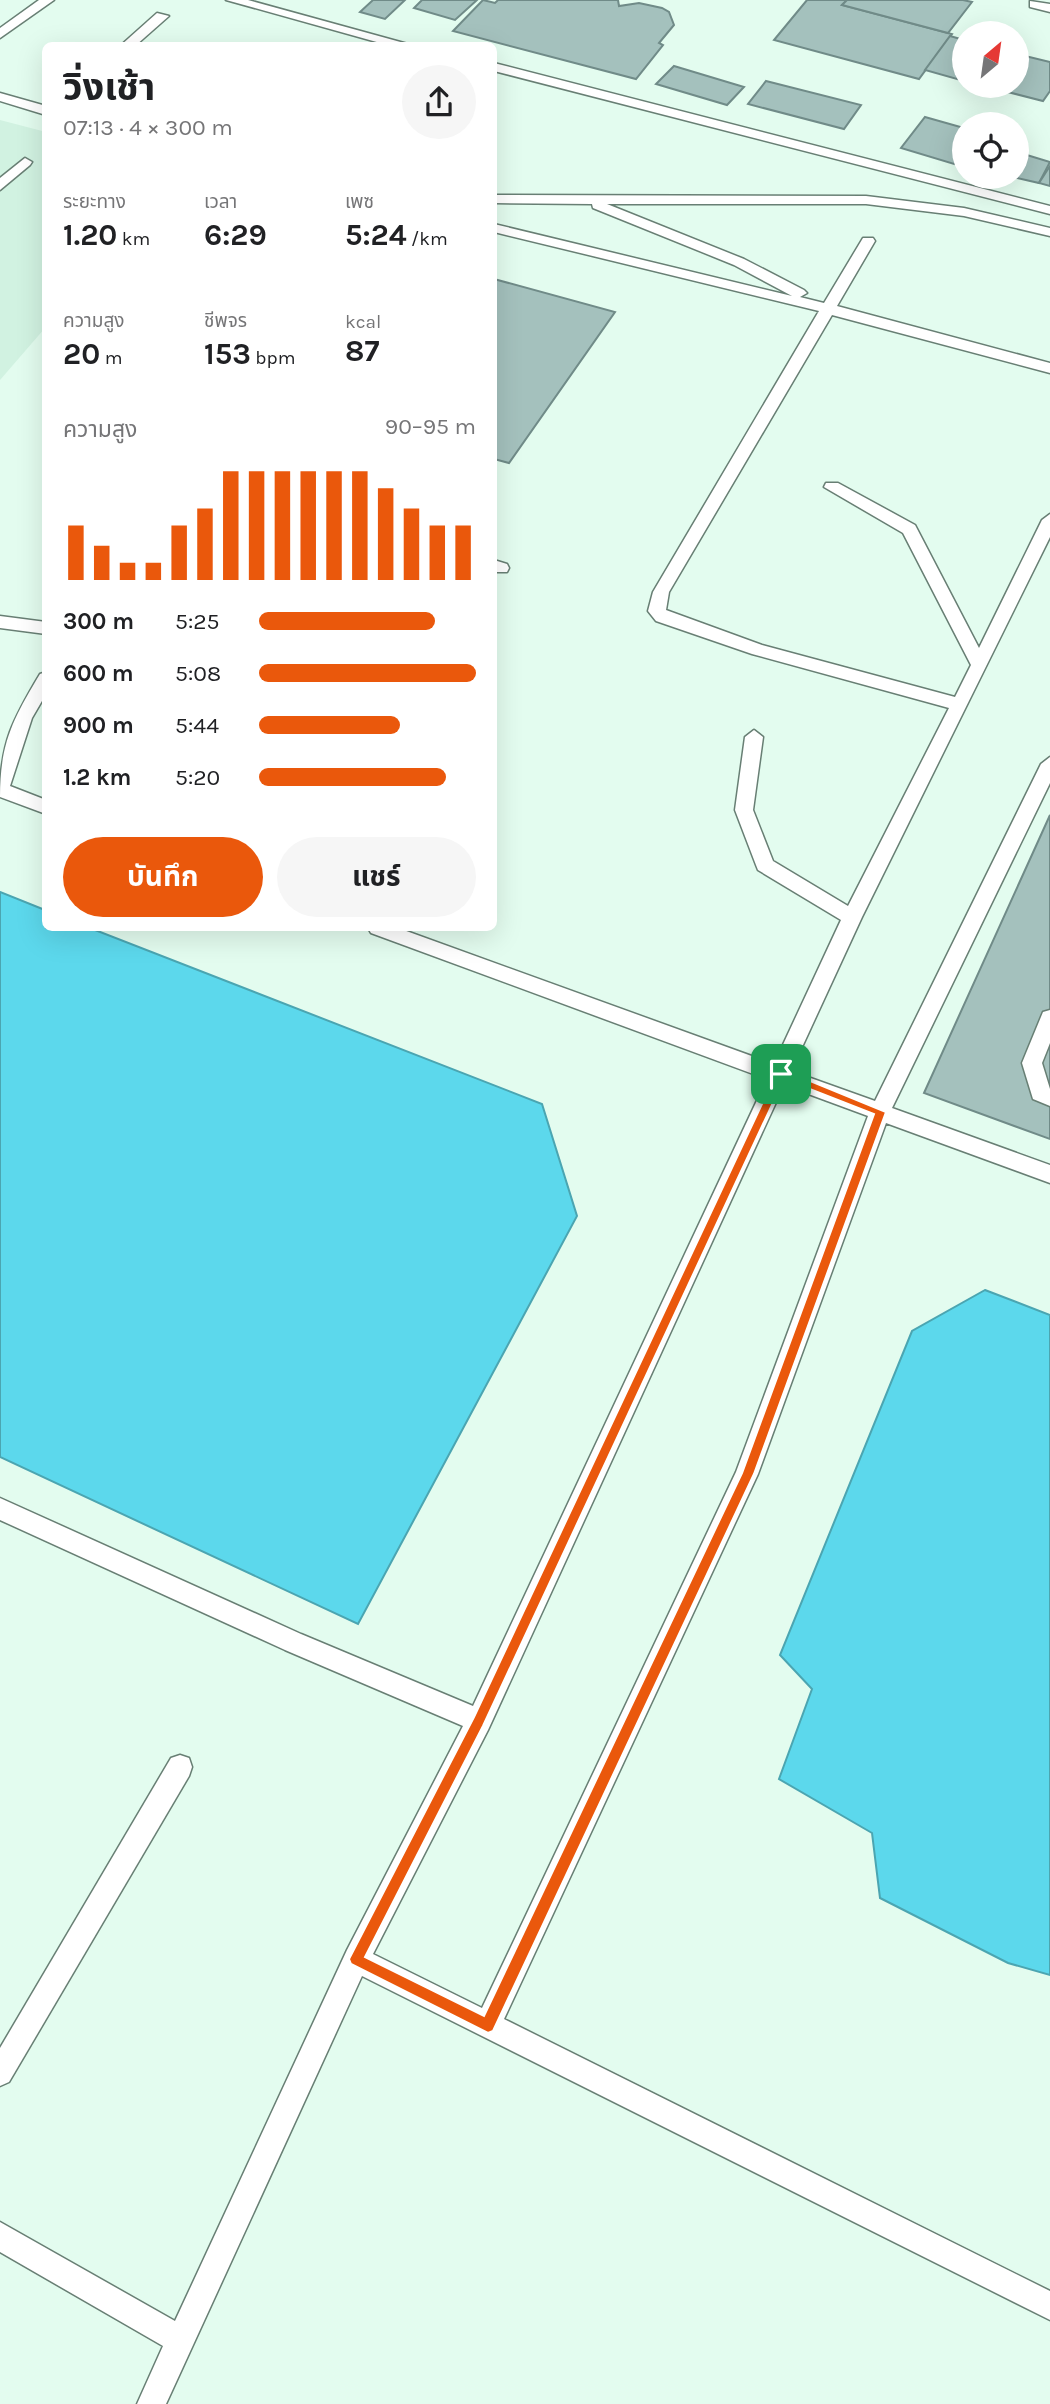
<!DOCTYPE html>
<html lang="th">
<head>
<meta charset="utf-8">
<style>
  :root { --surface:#fff; --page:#f6f6f6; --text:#202124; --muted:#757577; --accent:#ea580c }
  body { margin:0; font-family:Karla,"Noto Sans Thai",sans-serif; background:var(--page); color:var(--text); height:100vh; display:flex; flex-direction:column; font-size:26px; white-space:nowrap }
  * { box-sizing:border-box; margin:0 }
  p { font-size:23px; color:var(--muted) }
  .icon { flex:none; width:38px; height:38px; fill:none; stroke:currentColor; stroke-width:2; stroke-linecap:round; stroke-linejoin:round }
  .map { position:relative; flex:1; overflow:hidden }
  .details { position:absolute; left:42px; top:42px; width:455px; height:889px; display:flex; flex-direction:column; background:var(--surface); border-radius:10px; box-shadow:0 7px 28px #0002 }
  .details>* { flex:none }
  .needle { width:46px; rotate:29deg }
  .fabs { position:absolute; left:952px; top:21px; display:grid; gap:14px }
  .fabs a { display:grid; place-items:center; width:77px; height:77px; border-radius:50%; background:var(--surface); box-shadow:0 7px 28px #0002; font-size:35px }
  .pin { position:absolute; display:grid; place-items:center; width:60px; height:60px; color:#fff; margin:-30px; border-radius:14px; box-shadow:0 4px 10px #0006 }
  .round { display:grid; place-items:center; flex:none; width:74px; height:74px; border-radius:37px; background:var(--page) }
  .overview { display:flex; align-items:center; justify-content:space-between; height:119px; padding:0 21px }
  h1 { font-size:38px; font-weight:700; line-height:52px }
  .stats { display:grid; grid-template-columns:repeat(3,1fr); gap:10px; height:119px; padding:7px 21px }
  .stats div { display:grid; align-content:center }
  .stats b { font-size:30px; font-weight:700 }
  .stats small { font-size:19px; font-weight:400 }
  .stats p { font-size:19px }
  .chart { height:196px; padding:14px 21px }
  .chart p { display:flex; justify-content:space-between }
  .chart svg { width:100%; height:126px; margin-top:7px; stroke:var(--accent); stroke-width:6 }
  .cta { display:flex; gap:14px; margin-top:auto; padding:14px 21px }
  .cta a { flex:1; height:80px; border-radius:42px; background:var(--accent); color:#fff; font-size:28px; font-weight:700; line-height:80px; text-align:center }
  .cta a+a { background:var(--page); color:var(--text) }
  ul { padding:0 21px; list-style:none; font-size:23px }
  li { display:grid; grid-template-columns:112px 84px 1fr; align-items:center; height:52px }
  li i { height:18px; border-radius:9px; background:var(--accent) }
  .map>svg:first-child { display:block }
  .built { fill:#d1f2e1 }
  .water { fill:#5cd8ec; stroke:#4ba5b1; stroke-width:2 }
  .building { fill:#a4c1bd; stroke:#708b88; stroke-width:2 }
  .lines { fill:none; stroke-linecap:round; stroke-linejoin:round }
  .service-casing { stroke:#687f74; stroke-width:3 }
  .service { fill:#fff; fill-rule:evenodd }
  .route { fill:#ea580c; stroke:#fff; stroke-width:2; fill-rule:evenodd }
</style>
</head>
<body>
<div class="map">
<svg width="1050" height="2404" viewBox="0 0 1050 2404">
  <rect width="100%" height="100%" fill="#e3fcef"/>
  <!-- built -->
  <polygon class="built" points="0,120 46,132 45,328 0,380"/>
  <!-- water -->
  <g class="water">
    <polygon points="0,892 45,910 46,928 90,928 542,1104 577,1216 358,1624 0,1457"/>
    <polygon points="985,1290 1050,1315 1050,1975 1008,1963 880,1898 872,1833 779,1779 812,1689 780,1655 912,1331"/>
  </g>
  <!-- building -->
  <g class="building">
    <polygon points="373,0 405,0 385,19 360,12"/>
    <polygon points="422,0 477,0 455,20 414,8"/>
    <polygon points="483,0 495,3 498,0 618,0 619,6 639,3 662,8 669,12 674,25 659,43 663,45 636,79 453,31"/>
    <polygon points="807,0 847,0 842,5 952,34 919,79 774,40"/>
    <polygon points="847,0 963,0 972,2 948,33 842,5"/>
    <polygon points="950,36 964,40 964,81 925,70"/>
    <polygon points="1017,54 1050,62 1050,91 1043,101 984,86 1017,86"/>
    <polygon points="674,66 744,87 727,105 656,84"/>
    <polygon points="766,81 861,105 844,129 748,104"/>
    <polygon points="925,117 964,128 964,167 901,148"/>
    <polygon points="1017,152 1050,162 1039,183 1013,177 1017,177"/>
    <polygon points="1050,166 1050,186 1039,183"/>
    <polygon points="494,279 615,312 509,463 494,459"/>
    <polygon points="1050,815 1050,1139 924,1093"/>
  </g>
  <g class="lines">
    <defs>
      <g id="service">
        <polygon points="39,0 54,0 0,38 0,28"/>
        <polygon points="226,0 248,0 415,46 391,46"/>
        <polygon points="1030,1 1050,4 1050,12 1030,7"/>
        <polygon points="157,13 169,16 135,46 120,46"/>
        <polygon points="494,63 1050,206 1050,214 494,71"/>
        <polygon points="0,93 46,106 46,115 0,101"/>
        <polygon points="25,158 32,162 30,165 0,190 0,178"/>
        <path d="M494 195 866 196 964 208 1050 228V236L964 216 866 204H607L744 259 804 290 807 293 800 297 824 303 863 238H873L875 241 837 306 1050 363V373L832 315 669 592 666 610 762 645 955 697 971 665 903 533 824 487 826 483H838L915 525 979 648 1042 520 1050 514V537L862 917 791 1071 875 1101 1041 764 1050 757V783L892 1108 1050 1165V1183L886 1123 758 1474 504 2019 1050 2291V2320L362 1976 166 2404H137L163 2346 0 2252V2222L175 2321 347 1950 463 1726 285 1650 0 1520V1498L301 1634 473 1706 767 1079 371 933 368 928H398L774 1064 841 920 758 870 756 865 735 810 745 737 754 730 763 737 753 810 773 861 848 906 949 708 752 654 656 621 648 611 653 592 819 311 494 232V224L792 296 734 265 593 208 592 204 494 203ZM784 1085 868 1116 736 1472 482 2008 373 1954 488 1730Z"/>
        <polygon points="494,560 507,564 509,568 507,572 494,572"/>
        <polygon points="0,616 46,622 46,634 0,628"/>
        <path d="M46 672V694L32 718 10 786 46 800V814L0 797C0 743 13 719 40 674Z"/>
        <polygon points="1050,1010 1050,1043 1042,1063 1050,1089 1050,1106 1033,1099 1022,1063 1043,1012"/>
        <polygon points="180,1755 189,1758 192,1767 189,1776 9,2082 0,2086 0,2048 171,1758"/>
      </g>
    </defs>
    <!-- service casing -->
    <use href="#service" class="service-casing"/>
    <!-- service -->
    <use href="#service" class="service"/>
  </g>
  <!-- route -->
  <path class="route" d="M781 1069 886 1112 754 1474 493 2031 488 2033 351 1964 349 1959 474 1717 776 1074ZM784 1079 874 1114 742 1473 484 2016 365 1957 483 1726Z"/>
</svg>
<div class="fabs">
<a><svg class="needle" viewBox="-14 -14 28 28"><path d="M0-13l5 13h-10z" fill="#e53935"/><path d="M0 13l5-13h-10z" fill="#757577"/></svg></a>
<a><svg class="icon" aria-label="locate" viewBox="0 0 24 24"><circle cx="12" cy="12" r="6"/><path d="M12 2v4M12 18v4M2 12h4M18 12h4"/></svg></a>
</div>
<div class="pin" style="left:781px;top:1074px;background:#1e9e55"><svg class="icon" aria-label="arrive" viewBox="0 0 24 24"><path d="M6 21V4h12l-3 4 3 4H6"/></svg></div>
<section class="details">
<div class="overview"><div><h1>วิ่งเช้า</h1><p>07:13 · 4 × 300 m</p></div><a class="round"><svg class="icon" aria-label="share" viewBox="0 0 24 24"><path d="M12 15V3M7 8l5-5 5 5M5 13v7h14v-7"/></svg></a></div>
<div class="stats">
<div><p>ระยะทาง</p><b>1.20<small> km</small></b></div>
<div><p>เวลา</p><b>6:29</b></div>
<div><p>เพซ</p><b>5:24<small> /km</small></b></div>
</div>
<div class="stats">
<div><p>ความสูง</p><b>20<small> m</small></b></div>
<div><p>ชีพจร</p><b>153<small> bpm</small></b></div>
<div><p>kcal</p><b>87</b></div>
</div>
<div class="chart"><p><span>ความสูง</span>90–95 m</p>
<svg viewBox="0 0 160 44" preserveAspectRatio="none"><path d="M5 44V25M15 44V32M25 44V38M35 44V38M45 44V25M55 44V19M65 44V6M75 44V6M85 44V6M95 44V6M105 44V6M115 44V6M125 44V12M135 44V19M145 44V25M155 44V25"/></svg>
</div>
<ul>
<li><b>300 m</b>5:25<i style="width:81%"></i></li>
<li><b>600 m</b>5:08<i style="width:100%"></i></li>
<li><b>900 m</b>5:44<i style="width:65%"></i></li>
<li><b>1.2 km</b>5:20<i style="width:86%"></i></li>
</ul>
<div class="cta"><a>บันทึก</a><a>แชร์</a></div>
</section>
</div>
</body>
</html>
